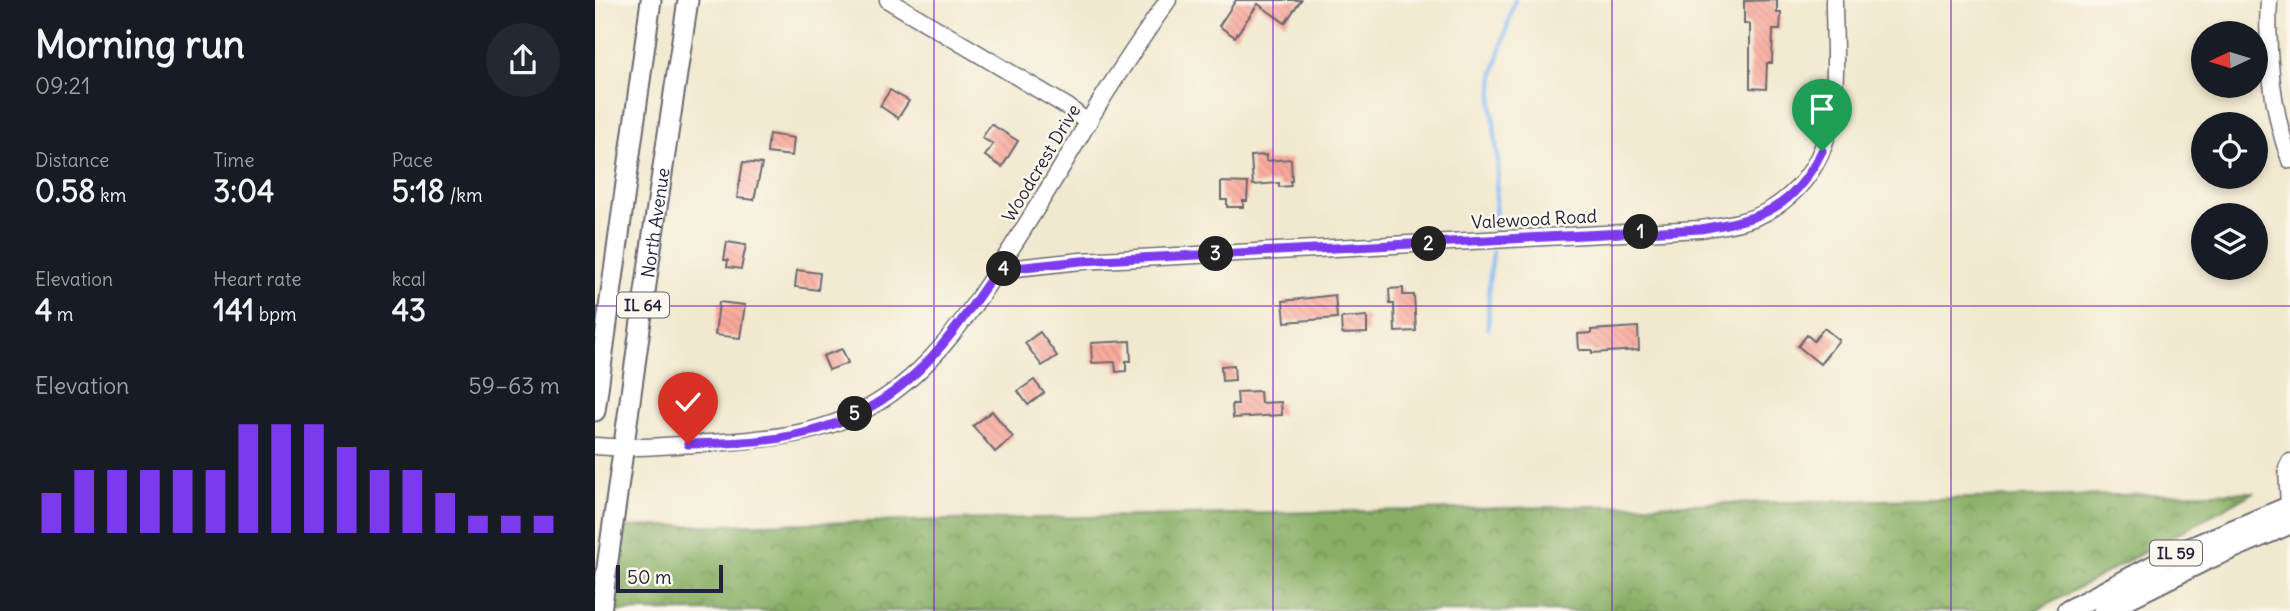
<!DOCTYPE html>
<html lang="en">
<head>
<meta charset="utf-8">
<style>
  :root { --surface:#171b24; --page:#242831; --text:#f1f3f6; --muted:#9ea1a6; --accent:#7c3aed }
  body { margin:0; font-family:Delius,sans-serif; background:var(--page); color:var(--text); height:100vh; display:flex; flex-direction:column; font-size:26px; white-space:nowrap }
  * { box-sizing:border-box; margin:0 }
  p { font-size:23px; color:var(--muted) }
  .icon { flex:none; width:38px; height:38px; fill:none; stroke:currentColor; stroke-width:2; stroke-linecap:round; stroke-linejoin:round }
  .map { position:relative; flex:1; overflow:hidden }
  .details { display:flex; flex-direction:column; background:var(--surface); width:595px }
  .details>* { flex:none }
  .needle { width:46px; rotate:266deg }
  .fabs { position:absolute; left:1596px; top:21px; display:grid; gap:14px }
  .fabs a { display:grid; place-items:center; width:77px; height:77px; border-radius:50%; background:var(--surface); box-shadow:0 4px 10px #0003; font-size:35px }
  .scale { position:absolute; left:21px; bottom:18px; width:107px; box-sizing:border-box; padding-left:7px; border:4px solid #22223b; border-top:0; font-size:19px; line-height:24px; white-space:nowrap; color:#22223b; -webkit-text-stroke:5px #fbf7ec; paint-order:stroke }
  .pin { position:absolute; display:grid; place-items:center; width:60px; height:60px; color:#fff; margin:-72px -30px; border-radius:50% 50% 50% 0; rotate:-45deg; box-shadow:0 0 7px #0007 }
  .pin .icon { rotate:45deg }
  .km { position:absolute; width:35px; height:35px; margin:-18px; border-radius:50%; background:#222; color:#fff; font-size:19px; line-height:35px; text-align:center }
  .round { display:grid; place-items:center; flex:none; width:74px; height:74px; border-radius:37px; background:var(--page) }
  .overview { display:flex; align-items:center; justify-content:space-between; height:119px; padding:0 35px }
  h1 { font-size:38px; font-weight:700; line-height:52px }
  .stats { display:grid; grid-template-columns:repeat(3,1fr); gap:10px; height:119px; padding:7px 35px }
  .stats div { display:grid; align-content:center }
  .stats b { font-size:30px; font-weight:700 }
  .stats small { font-size:19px; font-weight:400 }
  .stats p { font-size:19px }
  .chart { height:196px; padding:14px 35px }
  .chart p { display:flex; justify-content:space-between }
  .chart svg { width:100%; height:126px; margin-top:7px; stroke:var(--accent); stroke-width:6 }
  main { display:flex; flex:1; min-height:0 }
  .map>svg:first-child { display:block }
  .forest { fill:url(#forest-crowns); stroke:#556850; stroke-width:2 }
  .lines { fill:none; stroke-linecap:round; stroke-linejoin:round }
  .stream { stroke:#88b9f4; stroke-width:4.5 }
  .building { fill:url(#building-back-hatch) }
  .minor-casing { stroke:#6a686f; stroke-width:19 }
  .major-casing { stroke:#6a686f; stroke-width:23 }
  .minor { stroke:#fff; stroke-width:16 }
  .major { stroke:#fff; stroke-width:19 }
  .route-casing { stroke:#fff; stroke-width:14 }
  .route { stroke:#7c3aed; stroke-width:9 }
  .grid { fill:none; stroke:#7b2cbf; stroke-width:2; stroke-opacity:0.55 }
  .labels { text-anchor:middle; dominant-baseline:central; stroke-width:5; stroke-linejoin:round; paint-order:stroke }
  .shield { fill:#fbf7ec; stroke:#636270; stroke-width:2 }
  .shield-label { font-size:16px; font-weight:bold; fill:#22223b }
  .street-label { font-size:18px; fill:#22223b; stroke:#fbf7ec }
</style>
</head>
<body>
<main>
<section class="details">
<div class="overview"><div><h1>Morning run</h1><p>09:21</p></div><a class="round"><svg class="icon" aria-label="share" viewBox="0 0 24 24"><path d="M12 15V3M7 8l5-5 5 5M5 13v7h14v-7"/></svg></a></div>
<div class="stats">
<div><p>Distance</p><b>0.58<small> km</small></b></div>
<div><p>Time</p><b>3:04</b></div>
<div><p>Pace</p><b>5:18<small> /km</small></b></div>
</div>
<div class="stats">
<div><p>Elevation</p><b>4<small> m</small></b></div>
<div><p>Heart rate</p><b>141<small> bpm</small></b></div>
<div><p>kcal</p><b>43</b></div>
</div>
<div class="chart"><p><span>Elevation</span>59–63 m</p>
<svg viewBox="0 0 160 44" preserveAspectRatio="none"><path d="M5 44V30M15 44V22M25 44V22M35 44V22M45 44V22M55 44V22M65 44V6M75 44V6M85 44V6M95 44V14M105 44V22M115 44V22M125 44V30M135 44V38M145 44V38M155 44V38"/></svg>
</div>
</section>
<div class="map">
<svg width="1695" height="611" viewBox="0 0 1695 611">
  <defs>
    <pattern id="forest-crowns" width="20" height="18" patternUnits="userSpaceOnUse" patternTransform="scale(1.75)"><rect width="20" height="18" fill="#88af65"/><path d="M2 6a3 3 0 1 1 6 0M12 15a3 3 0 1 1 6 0" fill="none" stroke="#6f8e54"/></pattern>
    <pattern id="building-back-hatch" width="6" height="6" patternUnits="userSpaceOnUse" patternTransform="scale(1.75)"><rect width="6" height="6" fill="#f9a89b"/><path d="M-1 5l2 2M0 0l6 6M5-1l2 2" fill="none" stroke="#d59086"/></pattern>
  </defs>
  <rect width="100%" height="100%" fill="#fbf7ec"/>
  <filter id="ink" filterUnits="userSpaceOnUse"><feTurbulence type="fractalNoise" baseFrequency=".0143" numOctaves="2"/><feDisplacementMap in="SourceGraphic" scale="14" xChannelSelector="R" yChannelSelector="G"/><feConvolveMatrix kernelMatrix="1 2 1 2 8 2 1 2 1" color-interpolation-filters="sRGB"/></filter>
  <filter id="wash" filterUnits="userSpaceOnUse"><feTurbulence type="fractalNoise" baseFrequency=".00686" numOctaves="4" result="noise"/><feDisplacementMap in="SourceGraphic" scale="28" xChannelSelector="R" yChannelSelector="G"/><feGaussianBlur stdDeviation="1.57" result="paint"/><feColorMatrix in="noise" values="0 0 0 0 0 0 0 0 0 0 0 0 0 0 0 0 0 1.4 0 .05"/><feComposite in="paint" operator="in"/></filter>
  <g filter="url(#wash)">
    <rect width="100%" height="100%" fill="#f1e9cf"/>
    <!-- forest -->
    <polygon class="forest" points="1659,492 1441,611 18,611 30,527"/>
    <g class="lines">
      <!-- stream -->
      <g class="stream">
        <polyline points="899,235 903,162 897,105 899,72 920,0"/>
        <polyline points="893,328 894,283 898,252"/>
      </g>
    </g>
    <g id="blocks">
      <!-- building -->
      <g class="building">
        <polygon points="641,0 706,0 690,23 663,4 640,37 624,26"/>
        <polygon points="1182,0 1182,13 1186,13 1185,30 1178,30 1177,63 1172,63 1171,89 1155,88 1155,24 1149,24 1149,1"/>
        <polygon points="295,90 314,101 303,118 285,106"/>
        <polygon points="396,124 423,141 407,167 390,156 398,144 387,138"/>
        <polygon points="174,134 199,138 197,156 172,153"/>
        <polygon points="671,155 671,161 696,159 697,181 695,181 696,186 684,187 684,183 658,185 656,156"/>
        <polygon points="148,162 167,164 159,200 142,198"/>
        <polygon points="626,182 653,183 652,201 648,201 648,207 632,207 632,200 626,200"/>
        <polygon points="132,242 151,245 146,269 132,267 133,260 129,260"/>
        <polygon points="202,270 225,273 223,290 200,287"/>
        <polygon points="808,288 808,295 819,295 821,331 800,332 799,304 795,304 794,289"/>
        <polygon points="740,295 742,318 690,322 688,301"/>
        <polygon points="124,302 150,305 145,338 120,335"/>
        <polygon points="772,316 772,333 747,334 746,318"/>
        <polygon points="1043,327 1044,350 997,353 997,350 984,350 983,334 996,333 996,330"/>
        <polygon points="1229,328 1244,340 1225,364 1203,346 1212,335 1219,341"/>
        <polygon points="445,332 462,356 447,366 430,343"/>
        <polygon points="535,341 536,361 531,361 531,371 521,372 520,362 497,363 496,343"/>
        <polygon points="247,349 253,363 234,370 228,356"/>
        <polygon points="639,365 640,380 627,381 626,366"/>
        <polygon points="439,380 449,393 433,405 423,391"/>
        <polygon points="665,391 666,403 686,402 687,415 638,418 637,404 643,404 642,392"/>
        <polygon points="397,411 418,437 400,452 378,426"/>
      </g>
    </g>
  </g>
  <g filter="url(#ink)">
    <use href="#blocks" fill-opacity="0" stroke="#6a686f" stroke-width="2"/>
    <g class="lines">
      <defs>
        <g id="minor">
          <polyline points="293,0 473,107 493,123"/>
          <path d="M1674 0C1671 51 1677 112 1695 160"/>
          <path d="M402 270 486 261 1106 229C1123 226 1142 224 1158 218 1172 213 1184 205 1194 196 1251 148 1239 66 1239 0"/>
          <path d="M0 446C34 449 67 446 100 444 161 440 220 438 275 407 339 371 379 307 417 247 443 206 468 166 492 124 516 82 545 41 573 0"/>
          <polyline points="1694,506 1692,468 1695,462"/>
        </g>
        <g id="major">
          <polyline points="0,411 56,0"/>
          <path id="s1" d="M6 611 58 234 93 0"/>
          <polyline points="1472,611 1578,555 1695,506"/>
          <polyline points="1508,611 1611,560 1695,524"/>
        </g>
      </defs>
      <!-- minor casing -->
      <use href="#minor" class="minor-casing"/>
      <!-- major casing -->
      <use href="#major" class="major-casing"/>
      <!-- minor -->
      <use href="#minor" class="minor"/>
      <!-- major -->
      <use href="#major" class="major"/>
    </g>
  </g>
  <g class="lines" filter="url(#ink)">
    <defs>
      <path id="route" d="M93 444C124 443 155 443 185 438 298 419 342 358 402 270L486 261 1106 229C1168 218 1197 210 1227 151"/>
    </defs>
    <!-- route casing -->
    <use href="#route" class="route-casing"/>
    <!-- route -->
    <use href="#route" class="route"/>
  </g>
  <!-- grid -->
  <path class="grid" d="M339 0V611M678 0V611M1017 0V611M1356 0V611M0 306H1695"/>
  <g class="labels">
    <!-- shield labels -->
    <g class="shield">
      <rect x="22" y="292.5" width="52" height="25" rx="5"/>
      <rect x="1555" y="540.5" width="52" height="25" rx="5"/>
    </g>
    <g class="shield-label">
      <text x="48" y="305">IL 64</text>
      <text x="1581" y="553">IL 59</text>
    </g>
    <!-- street labels -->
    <g class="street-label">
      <text transform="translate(446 163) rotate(-59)">Woodcrest Drive</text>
      <text transform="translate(939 219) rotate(-3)">Valewood Road</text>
      <text stroke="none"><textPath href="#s1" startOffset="392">North Avenue</textPath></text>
    </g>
  </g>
</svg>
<div class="fabs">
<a><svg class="needle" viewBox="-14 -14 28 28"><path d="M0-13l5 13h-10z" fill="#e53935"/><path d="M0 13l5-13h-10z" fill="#9ea1a6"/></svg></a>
<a><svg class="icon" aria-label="locate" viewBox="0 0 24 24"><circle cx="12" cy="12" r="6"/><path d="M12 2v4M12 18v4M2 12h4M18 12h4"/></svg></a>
<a><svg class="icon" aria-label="layers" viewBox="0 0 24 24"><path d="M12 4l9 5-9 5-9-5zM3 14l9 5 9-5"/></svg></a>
</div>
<div class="scale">50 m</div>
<div class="pin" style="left:1227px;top:151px;background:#1e9e55"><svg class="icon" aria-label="arrive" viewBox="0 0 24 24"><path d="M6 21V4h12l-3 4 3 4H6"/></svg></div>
<div class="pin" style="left:93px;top:444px;background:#d93025"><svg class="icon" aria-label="check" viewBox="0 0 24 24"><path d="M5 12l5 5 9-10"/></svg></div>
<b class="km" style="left:1046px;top:232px">1</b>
<b class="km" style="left:834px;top:244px">2</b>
<b class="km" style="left:621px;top:254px">3</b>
<b class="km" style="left:409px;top:269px">4</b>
<b class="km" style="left:260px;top:414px">5</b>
</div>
</main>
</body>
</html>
